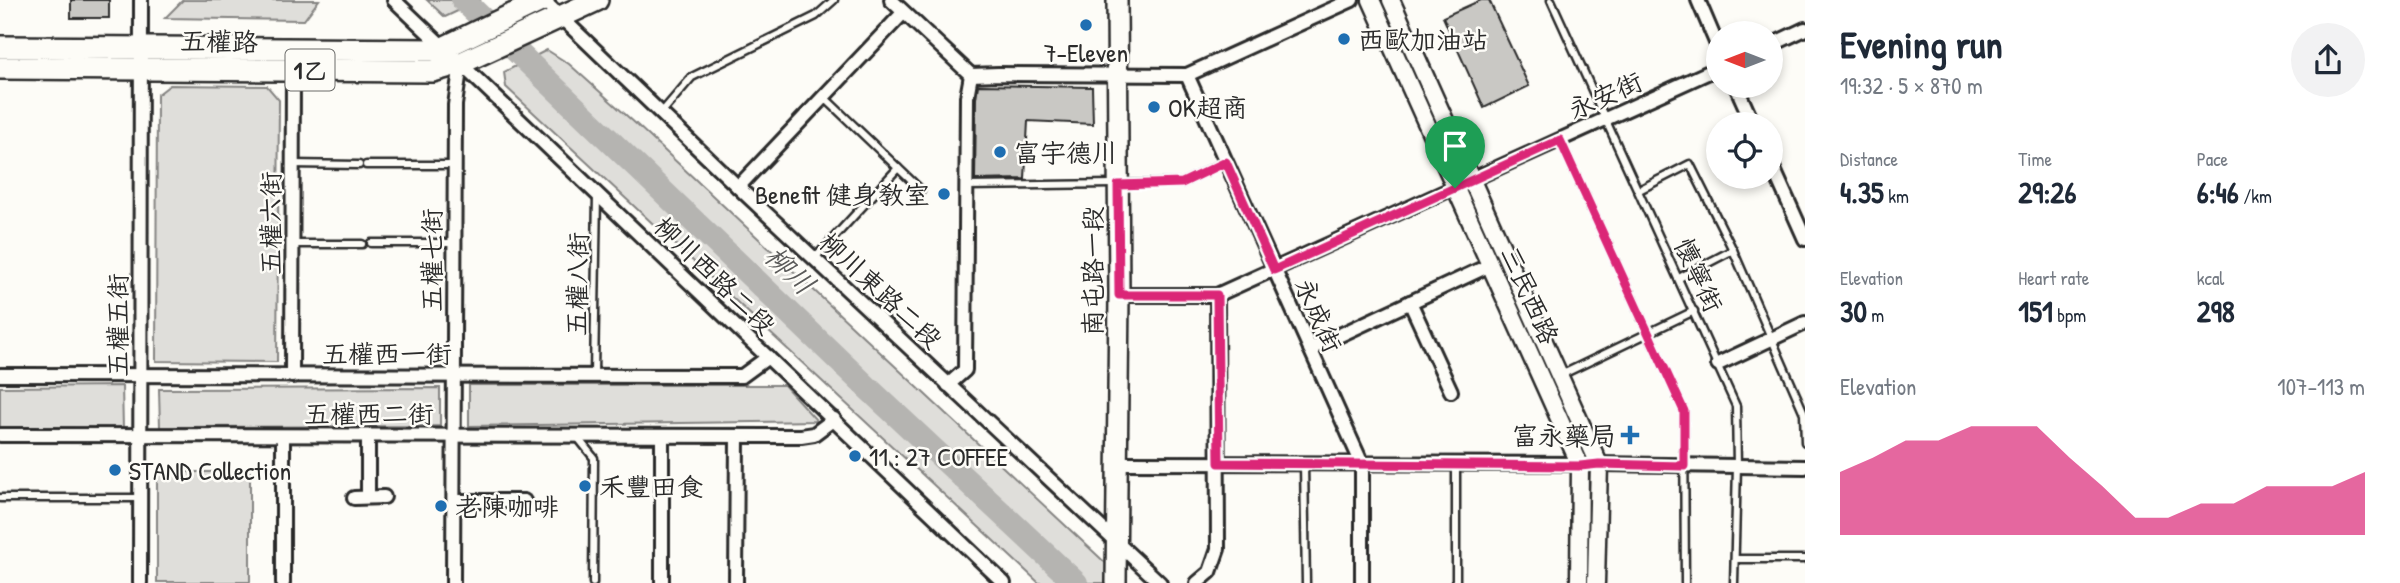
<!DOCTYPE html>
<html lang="en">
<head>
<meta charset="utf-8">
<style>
  :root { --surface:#fff; --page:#f2f2f3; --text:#1f2937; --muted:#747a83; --accent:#db2777 }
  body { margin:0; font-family:"Patrick Hand","LXGW WenKai TC",sans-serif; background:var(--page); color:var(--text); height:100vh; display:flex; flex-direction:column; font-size:26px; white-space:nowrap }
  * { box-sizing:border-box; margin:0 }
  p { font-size:23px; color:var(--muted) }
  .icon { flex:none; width:38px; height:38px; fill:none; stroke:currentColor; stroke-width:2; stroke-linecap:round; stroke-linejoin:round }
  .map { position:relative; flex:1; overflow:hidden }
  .details { display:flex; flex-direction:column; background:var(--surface); width:595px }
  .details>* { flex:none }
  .needle { width:46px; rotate:270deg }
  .tools { position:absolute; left:1706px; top:21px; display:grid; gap:14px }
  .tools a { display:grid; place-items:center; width:77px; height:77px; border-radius:50%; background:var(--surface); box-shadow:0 4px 10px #0003; font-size:35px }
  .pin { position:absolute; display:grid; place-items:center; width:60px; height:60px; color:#fff; margin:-72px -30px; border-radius:50% 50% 50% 0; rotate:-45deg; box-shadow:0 0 7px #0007 }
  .pin .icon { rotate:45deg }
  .round { display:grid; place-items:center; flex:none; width:74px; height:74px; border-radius:37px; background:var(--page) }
  .overview { display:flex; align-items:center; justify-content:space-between; height:119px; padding:0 35px }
  h1 { font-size:38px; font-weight:700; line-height:52px }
  .metrics { display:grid; grid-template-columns:repeat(3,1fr); gap:10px; height:119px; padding:7px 35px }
  .metrics div { display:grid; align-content:center }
  .metrics b { font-size:30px; font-weight:700 }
  .metrics small { font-size:19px; font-weight:400 }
  .metrics p { font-size:19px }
  .chart { height:196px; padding:14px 35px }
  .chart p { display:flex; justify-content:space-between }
  .chart svg { width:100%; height:126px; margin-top:7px; fill:var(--accent); opacity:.7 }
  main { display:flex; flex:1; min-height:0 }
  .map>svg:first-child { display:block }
  .green { fill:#dfdeda; stroke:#858482; stroke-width:2 }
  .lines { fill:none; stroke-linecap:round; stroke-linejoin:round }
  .river { stroke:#b5b4b1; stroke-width:24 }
  .building { fill:#c9c8c4; stroke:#2b2b2b; stroke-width:2 }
  .service-casing { stroke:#2b2b2b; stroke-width:11 }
  .minor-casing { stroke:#2b2b2b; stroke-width:18 }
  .tertiary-casing { stroke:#2b2b2b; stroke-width:21 }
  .secondary-casing { stroke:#2b2b2b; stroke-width:24 }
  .primary-casing { stroke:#2b2b2b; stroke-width:26 }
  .service { stroke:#fdfcf7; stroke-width:6 }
  .minor { stroke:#fdfcf7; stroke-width:12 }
  .tertiary { stroke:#fdfcf7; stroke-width:16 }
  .secondary { stroke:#fdfcf7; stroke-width:19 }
  .primary { stroke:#fdfcf7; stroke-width:21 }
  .route-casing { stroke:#fff; stroke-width:14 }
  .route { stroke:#db2777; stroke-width:9 }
  .poi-dot { fill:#1f6fb2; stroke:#fdfcf7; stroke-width:2.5 }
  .labels { text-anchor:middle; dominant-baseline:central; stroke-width:5; stroke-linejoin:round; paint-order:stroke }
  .shield { fill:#fdfcf7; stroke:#6a6a68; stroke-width:2 }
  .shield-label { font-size:24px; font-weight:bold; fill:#2b2b2b }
  .poi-label { font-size:26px; fill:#2b2b2b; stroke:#fdfcf7; text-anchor:start }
  .street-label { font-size:26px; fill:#2b2b2b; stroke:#fdfcf7 }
  .water-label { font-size:28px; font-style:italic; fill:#5b5b5a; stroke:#fdfcf7 }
</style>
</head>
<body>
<main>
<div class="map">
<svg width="1805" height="583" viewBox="0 0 1805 583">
  <rect width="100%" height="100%" fill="#fdfcf7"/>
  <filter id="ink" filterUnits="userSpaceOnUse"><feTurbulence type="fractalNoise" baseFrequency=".0143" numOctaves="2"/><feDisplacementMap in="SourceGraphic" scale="14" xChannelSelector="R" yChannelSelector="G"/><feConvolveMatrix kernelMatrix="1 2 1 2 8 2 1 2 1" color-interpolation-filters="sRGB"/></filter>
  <g filter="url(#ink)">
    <!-- green -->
    <g class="green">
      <polygon points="183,0 319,0 304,20 165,18"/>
      <polygon points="427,0 481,0 445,17"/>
      <polygon points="547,50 569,64 636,124 1127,583 1039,583 506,87 504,72"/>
      <polygon points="170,85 267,86 279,100 277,362 156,361 157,95"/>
      <polygon points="469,385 784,385 817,421 469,426"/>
      <polygon points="122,386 123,429 0,431 0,387"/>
      <polygon points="440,388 440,426 160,427 159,389"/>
      <rect x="157" y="472" width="93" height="110"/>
    </g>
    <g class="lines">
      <!-- river -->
      <polyline class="river" points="463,0 871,391 1076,583"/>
    </g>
    <!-- building -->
    <g class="building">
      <rect x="71" y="0" width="38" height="18"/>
      <polygon points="1481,0 1489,0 1529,86 1484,108 1443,17"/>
      <polygon points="978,85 1092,87 1093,124 1028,121 1025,179 975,180 976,98"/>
    </g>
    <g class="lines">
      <defs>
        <g id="service">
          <polyline points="1551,0 1736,406 1737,466 1734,583"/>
          <polyline points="825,98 921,190"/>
          <polyline points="662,112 692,77 816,16 834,0"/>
          <polyline points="1560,140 1684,411 1685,583"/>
          <polyline points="292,164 359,165"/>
          <polyline points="366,165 454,165"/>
          <polyline points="966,186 1182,183 1225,162"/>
          <polyline points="1639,190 1690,164 1733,250 1804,413 1805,442"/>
          <polyline points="371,243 453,243"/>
          <polyline points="294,244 362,244"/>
          <polyline points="815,258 898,168"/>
          <polyline points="1679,278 1733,250"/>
          <polyline points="594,375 597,195"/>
          <polyline points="1561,375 1694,311"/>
          <polyline points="578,438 594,458 593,583"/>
          <polyline points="1304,464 1306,583"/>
          <polyline points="1456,465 1456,583"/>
          <polyline points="0,498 141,498"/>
          <polyline points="1736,559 1805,559"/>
        </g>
        <g id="minor">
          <polyline points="394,0 1004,583"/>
          <polyline points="543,0 738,187 1160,583"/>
          <polyline points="891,0 971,75 998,74 1187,75 1352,0"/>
          <polyline points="1698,0 1718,47"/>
          <polyline points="1771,45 1805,29"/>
          <polyline points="1187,75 1362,464 1362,583"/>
          <polyline points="1736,86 1753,124"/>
          <polyline points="1771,163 1805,239"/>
          <polyline points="738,187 903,13"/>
          <polyline points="1119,295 1217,295 1718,68"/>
          <polyline points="1410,302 1451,391"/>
          <polyline points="1310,349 1490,265"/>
          <polyline points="1718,364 1805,323"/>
          <polyline points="0,375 742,376 768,357"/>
          <polyline points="292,376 293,70"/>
          <polyline points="948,385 965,370 967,97 971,75"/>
          <polyline points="0,435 801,436 814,434 834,419"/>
          <polyline points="283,436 283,583"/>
          <polyline points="368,436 368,497"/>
          <polyline points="662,436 662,583"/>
          <polyline points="1117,463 1599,464 1805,467"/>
          <polyline points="354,498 384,497"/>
          <polyline points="454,501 524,501"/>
          <polyline points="140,583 141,0"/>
          <polyline points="453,583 455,105 461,63"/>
          <polyline points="736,583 737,436"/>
          <polyline points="1197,583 1210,572 1218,549 1217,295"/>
        </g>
        <g id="tertiary">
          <polyline points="1371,0 1580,465 1579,583"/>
          <polyline points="1391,0 1599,464 1596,583"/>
        </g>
        <polyline id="secondary" points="1116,583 1119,295 1117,0"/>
        <g id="primary">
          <polyline points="0,47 439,50 543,0"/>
          <polyline points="0,68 433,71 461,63 597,0"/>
        </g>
      </defs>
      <!-- service casing -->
      <use href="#service" class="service-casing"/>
      <!-- minor casing -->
      <use href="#minor" class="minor-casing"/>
      <!-- tertiary casing -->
      <use href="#tertiary" class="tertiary-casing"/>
      <!-- secondary casing -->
      <use href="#secondary" class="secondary-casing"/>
      <!-- primary casing -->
      <use href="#primary" class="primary-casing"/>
      <!-- service -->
      <use href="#service" class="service"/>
      <!-- minor -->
      <use href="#minor" class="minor"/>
      <!-- tertiary -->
      <use href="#tertiary" class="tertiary"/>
      <!-- secondary -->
      <use href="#secondary" class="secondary"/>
      <!-- primary -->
      <use href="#primary" class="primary"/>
    </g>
  </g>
  <g class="lines" filter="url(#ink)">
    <defs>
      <polygon id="route" points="1560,140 1684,411 1684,466 1599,464 1580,466 1219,463 1217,295 1119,295 1118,185 1182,183 1226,162 1274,270"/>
    </defs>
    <!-- route casing -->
    <use href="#route" class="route-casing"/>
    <!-- route -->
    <use href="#route" class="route"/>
  </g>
  <!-- markers -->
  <g class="poi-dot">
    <circle cx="1086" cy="25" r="7"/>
    <circle cx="1344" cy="39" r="7"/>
    <circle cx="1154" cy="107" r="7"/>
    <circle cx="1000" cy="152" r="7"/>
    <circle cx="944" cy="194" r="7"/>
    <path d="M1626.5 424.5h7v7h7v7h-7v7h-7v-7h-7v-7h7z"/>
    <circle cx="855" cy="456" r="7"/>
    <circle cx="115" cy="470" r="7"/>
    <circle cx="585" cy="486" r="7"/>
    <circle cx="441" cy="506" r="7"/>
  </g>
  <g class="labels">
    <!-- shield labels -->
    <rect class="shield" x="285.5" y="49.5" width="49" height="41" rx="5"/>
    <g class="shield-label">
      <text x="310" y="70">1乙</text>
    </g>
    <!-- poi labels -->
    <g class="poi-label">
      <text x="1358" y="39">西歐加油站</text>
      <text x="1086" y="52" text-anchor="middle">7-Eleven</text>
      <text x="1168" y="107">OK超商</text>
      <text x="1014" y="152">富宇德川</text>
      <text x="930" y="194" text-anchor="end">Benefit 健身教室</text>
      <text x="1616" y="435" text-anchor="end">富永藥局</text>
      <text x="869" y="456">11 : 27 COFFEE</text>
      <text x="129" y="470">STAND Collection</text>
      <text x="599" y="486">禾豐田食</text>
      <text x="455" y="506">老陳咖啡</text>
    </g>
    <!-- street labels -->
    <g class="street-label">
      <text transform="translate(219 41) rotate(1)">五權路</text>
      <text transform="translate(1605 95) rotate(-24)">永安街</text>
      <text transform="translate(270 223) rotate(-90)">五權六街</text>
      <text transform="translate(431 260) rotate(-90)">五權七街</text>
      <text transform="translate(1092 271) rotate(-90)">南屯路一段</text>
      <text transform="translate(715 275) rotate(44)">柳川西路二段</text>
      <text transform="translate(1699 275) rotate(65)">懷寧街</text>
      <text transform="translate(577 284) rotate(-89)">五權八街</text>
      <text transform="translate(881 290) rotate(43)">柳川東路二段</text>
      <text transform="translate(1530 295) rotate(66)">三民西路</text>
      <text transform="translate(1319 315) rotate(66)">永成街</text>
      <text transform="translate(117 325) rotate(-90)">五權五街</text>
      <text x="387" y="353">五權西一街</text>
      <text x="369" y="413">五權西二街</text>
    </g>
    <!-- water labels -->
    <g class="water-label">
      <text transform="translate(790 270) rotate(44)">柳川</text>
    </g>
  </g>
</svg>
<div class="tools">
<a><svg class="needle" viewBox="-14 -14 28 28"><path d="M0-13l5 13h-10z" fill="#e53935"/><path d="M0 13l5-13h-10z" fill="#747a83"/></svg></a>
<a><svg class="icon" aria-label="locate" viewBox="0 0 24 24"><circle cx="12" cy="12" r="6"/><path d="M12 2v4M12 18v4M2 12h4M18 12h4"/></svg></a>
</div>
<div class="pin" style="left:1455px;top:188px;background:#1e9e55"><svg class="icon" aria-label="arrive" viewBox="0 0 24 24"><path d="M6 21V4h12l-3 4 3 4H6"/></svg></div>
</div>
<section class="details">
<div class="overview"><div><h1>Evening run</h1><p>19:32 · 5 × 870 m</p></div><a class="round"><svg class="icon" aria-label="share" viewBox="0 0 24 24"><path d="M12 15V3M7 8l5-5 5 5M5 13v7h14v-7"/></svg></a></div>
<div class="metrics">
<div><p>Distance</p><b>4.35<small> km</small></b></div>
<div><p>Time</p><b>29:26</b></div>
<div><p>Pace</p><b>6:46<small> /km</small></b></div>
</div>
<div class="metrics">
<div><p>Elevation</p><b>30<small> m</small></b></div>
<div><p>Heart rate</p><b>151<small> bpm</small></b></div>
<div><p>kcal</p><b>298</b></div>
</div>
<div class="chart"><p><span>Elevation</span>107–113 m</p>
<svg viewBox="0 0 160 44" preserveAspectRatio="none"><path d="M0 44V22L10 17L20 11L30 11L40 6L50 6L60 6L70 17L80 27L90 38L100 38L110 33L120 33L130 27L140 27L150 27L160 22V44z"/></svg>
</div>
</section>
</main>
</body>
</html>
